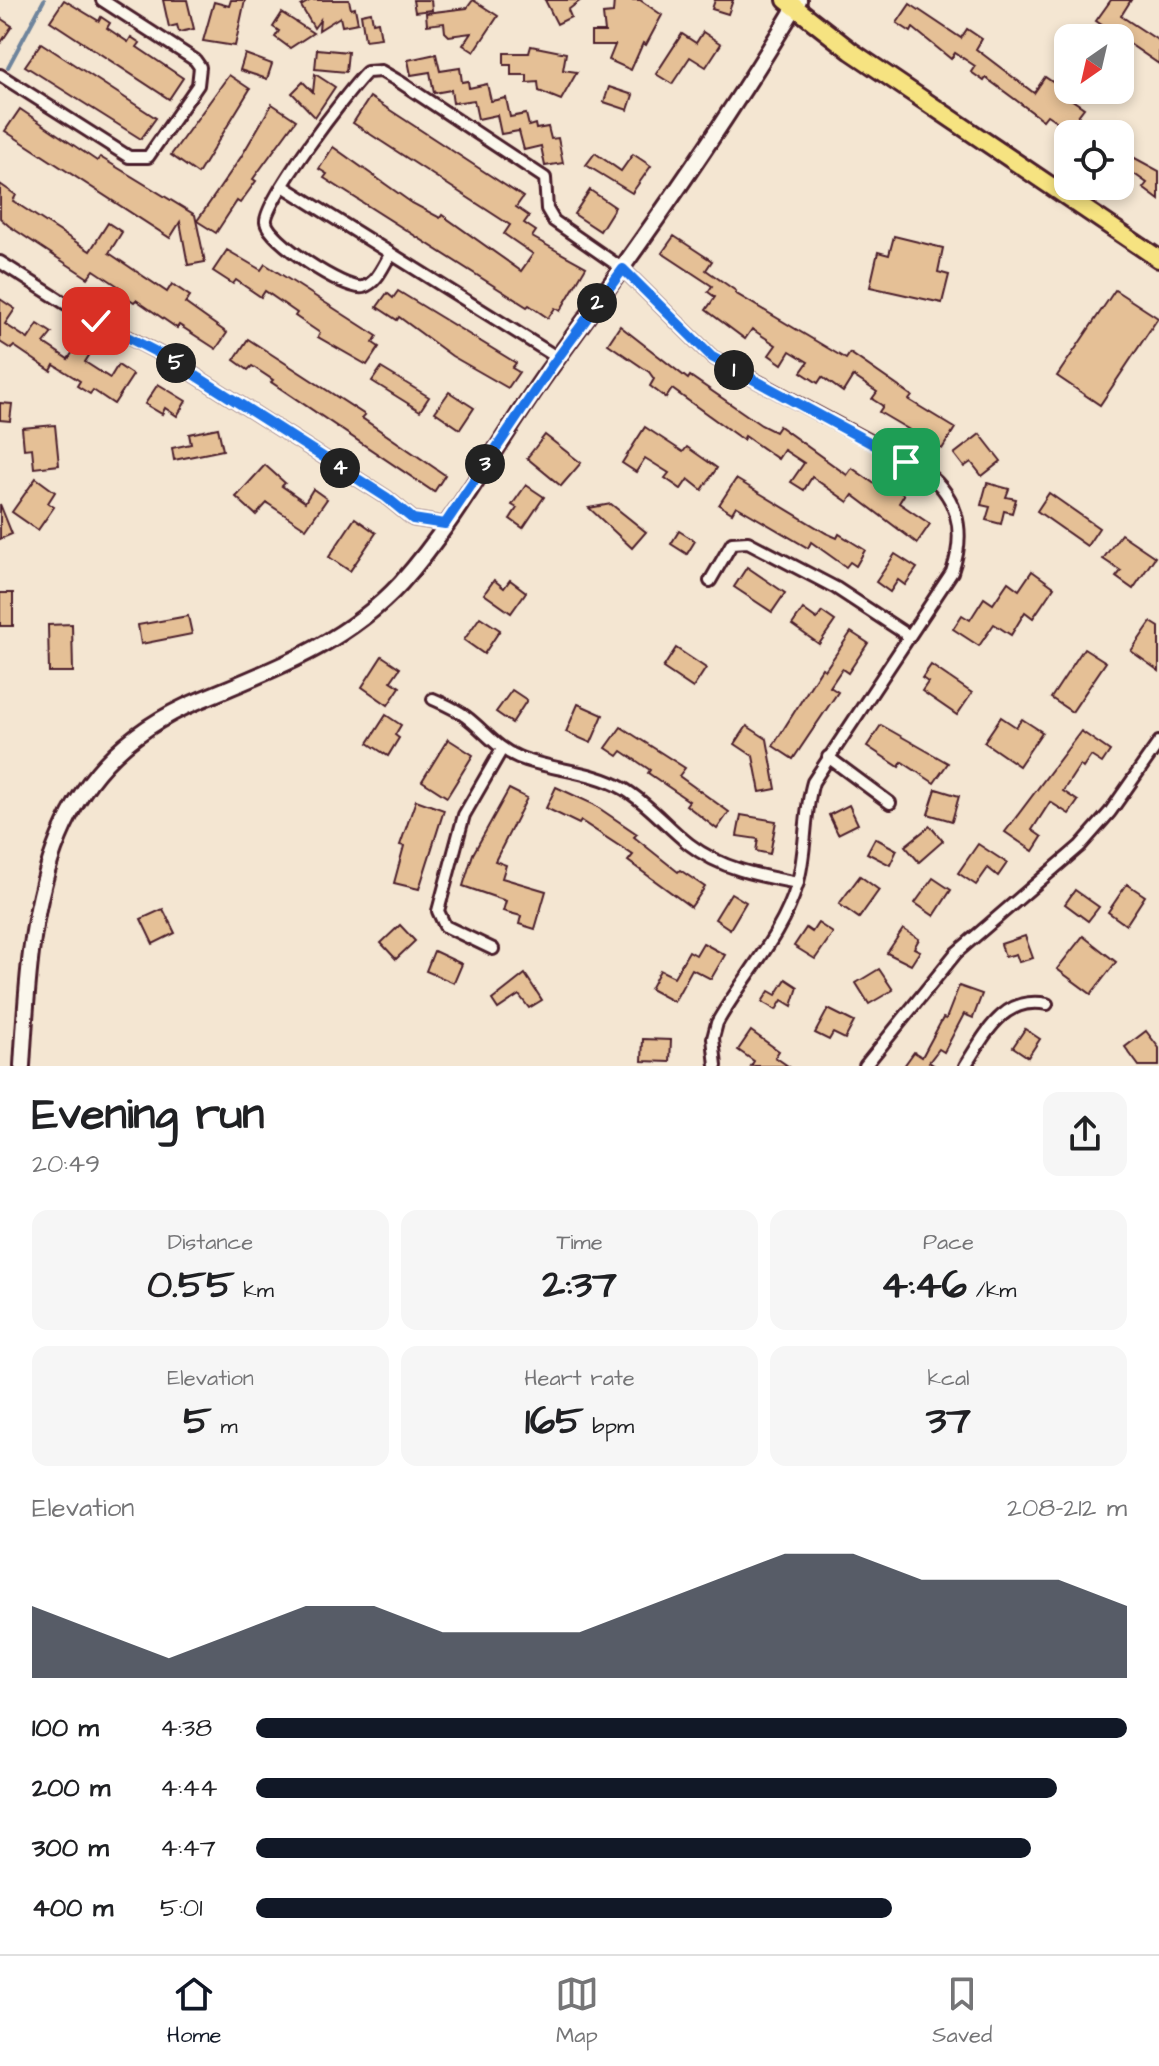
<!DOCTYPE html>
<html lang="en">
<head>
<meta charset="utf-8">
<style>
  :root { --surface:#fff; --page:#f6f6f6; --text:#202124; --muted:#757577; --line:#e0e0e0; --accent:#111827 }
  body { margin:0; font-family:"Architects Daughter",sans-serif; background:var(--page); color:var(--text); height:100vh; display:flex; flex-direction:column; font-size:30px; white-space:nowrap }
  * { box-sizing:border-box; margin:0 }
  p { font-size:26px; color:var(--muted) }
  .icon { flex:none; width:44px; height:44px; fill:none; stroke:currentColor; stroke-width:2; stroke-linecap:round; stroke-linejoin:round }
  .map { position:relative; height:1066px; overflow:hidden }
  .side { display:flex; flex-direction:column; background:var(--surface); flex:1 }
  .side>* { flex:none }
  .needle { width:52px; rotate:214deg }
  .fabs { position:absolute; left:1054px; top:24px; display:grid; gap:16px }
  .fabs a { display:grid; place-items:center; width:80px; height:80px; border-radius:16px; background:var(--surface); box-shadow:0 4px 12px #0003; font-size:40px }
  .pin { position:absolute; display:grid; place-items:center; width:68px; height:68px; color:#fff; margin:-34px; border-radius:16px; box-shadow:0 4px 12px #0006 }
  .km { position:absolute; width:40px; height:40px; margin:-20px; border-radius:50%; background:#222; color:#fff; font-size:22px; line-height:40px; text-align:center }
  .round { display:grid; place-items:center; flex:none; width:84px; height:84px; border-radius:16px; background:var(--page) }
  .head { display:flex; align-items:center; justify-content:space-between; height:136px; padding:0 32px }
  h1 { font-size:44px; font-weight:800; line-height:60px }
  .stats { display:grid; grid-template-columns:repeat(3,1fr); gap:12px; height:136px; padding:8px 32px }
  .stats div { display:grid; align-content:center; border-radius:16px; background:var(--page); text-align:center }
  .stats b { font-size:40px; font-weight:800 }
  .stats small { font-size:22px; font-weight:400 }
  .stats p { font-size:22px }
  .chart { height:224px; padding:16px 32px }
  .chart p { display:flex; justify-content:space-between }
  .chart svg { width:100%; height:144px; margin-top:8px; fill:var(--accent); opacity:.7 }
  ul { padding:0 32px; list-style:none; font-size:26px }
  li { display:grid; grid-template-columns:128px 96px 1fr; align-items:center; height:60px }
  li i { height:20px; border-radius:10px; background:var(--accent) }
  .menu { display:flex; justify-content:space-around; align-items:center; height:112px; border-top:2px solid var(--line); background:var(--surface); font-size:22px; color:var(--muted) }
  .menu a { display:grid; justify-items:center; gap:4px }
  .menu .selected { color:var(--accent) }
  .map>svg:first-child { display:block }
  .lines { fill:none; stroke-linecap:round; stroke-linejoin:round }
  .stream { stroke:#6e849c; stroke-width:4 }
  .building { fill:#e5c096; stroke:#4a1f2b; stroke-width:2 }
  .street-casing { stroke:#4a1f2b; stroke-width:16 }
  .secondary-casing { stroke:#4a1f2b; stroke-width:20 }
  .primary-casing { stroke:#4a1f2b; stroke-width:22 }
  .street { stroke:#fbf7ec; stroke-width:10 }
  .secondary { stroke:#fbf7ec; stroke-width:14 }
  .primary { stroke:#f6e381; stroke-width:16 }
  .route-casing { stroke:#fff; stroke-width:16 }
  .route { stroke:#1a73e8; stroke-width:10 }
</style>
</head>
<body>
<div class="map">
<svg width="1159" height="1066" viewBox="0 0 1159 1066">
  <rect width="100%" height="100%" fill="#f4e6d2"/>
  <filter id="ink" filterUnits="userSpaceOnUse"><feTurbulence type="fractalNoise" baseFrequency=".0125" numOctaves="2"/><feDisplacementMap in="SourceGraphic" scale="16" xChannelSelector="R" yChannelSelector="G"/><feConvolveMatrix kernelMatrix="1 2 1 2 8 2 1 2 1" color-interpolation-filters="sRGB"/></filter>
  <g filter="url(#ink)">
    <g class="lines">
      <!-- stream -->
      <polyline class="stream" points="8,67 44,0"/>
    </g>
    <!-- building -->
    <g class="building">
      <polygon points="64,0 99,21 101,17 110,23 107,28 128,42 131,37 140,43 137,47 183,78 169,99 50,21"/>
      <polygon points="163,0 187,0 194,29 179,32 177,25 169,27"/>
      <polygon points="231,0 245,0 235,46 203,41 214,2 229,6"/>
      <polygon points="311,0 349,0 351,9 355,8 358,23 342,26 340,17 319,30 320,20 314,28 301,6"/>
      <polygon points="413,0 431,0 432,10 415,12"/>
      <polygon points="473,0 498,16 474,52 463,45 471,33 449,36 445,32 444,23 427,25 426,13 467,8"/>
      <polygon points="545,0 581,0 568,10 571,17 557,24"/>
      <polygon points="614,0 640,0 662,15 646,45 643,43 631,70 609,60 615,45 591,45 591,32 605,32 603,14 613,13"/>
      <polygon points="715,0 733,0 728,14 712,9"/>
      <polygon points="1111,0 1131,0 1121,16 1159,41 1159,64 1096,21"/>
      <polygon points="910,4 961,38 967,29 982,39 976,49 1034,93 1045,77 1064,90 1062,93 1084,108 1078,116 1096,134 1062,134 1067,128 1047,115 1043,120 986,78 984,81 971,72 975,66 955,53 951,59 913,28 911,32 897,23"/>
      <polygon points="371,12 373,23 378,22 381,38 365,40 361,14"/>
      <polygon points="282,13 313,33 290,48 275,37 279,31 273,27"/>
      <polygon points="0,18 12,26 0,44"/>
      <polygon points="703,32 721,44 706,67 690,57 672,84 656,74 682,34 696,43"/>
      <polygon points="41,43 156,118 141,139 25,66"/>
      <polygon points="531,46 566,53 563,70 577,72 561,100 539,91 538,82 527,83 527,75 511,75 511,65 504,65 504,53 529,53"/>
      <polygon points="317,49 348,52 346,72 315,69"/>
      <polygon points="245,54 272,64 267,79 240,70"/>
      <polygon points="436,54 440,71 460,68 462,82 468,81 469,88 487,84 491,101 506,98 510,117 526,114 529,126 535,124 536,129 548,127 551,139 558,138 563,163 545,166 541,146 524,150 519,131 501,134 497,115 478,119 474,100 453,103 451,90 434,93 430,72 411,75 408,60"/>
      <polygon points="315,74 335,87 315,117 292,93 303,82 313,92"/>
      <polygon points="229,75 250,89 198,174 171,155"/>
      <polygon points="609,87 633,95 628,110 604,102"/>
      <polygon points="370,97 523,197 516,207 529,216 524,223 536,231 532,237 586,267 560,311 555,308 548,318 529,305 527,307 324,178 327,174 319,169 333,147 412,203 440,218 442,215 521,271 533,254 504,234 510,225 353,123"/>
      <polygon points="272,104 296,120 253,179 256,181 240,203 237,201 216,233 197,221 241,157"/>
      <polygon points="20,109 97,161 100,157 195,215 205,262 188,265 180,222 170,238 5,131"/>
      <polygon points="1120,150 1159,171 1159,200 1143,188 1147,183 1120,164"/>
      <polygon points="595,153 621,171 633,154 651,166 632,193 586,165"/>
      <polygon points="0,184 16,195 13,201 90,251 108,223 122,232 109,253 167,292 172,284 190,296 185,303 227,333 216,349 179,325 177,328 136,300 134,302 122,294 124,290 94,270 88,278 9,226 0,218"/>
      <polygon points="590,190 615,207 600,231 574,214"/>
      <polygon points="674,236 712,261 706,270 736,291 735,293 846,359 850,353 912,396 909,400 955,428 942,449 879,412 883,406 872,399 877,392 853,376 843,392 822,377 818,383 801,372 808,362 790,351 782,364 769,355 776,345 752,329 745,339 706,310 715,297 708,292 712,286 662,253"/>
      <polygon points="894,236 943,248 938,272 949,275 942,303 870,287 878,252 889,255"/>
      <polygon points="227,250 261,270 265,264 377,336 373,343 379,347 367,365 318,337 320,333 295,316 297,313 265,291 261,297 236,280 233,284 213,271"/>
      <polygon points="1115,290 1158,318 1100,405 1057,376"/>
      <polygon points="398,291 516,363 512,368 519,372 508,388 452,356 399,317 397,320 377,307 387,293 393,298"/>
      <polygon points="0,299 15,309 5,324 28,339 38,324 52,333 44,343 68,359 77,346 90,354 85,362 110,378 118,365 133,375 114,404 93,390 90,394 77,386 80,381 54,365 51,371 14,346 11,349 0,342"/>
      <polygon points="620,326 688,379 690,376 761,425 775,432 779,426 847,475 852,468 886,492 891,486 904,495 899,503 930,524 917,543 853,495 848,502 812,477 804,490 791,482 804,463 784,450 778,459 745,436 743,440 672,389 666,398 650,386 654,379 649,372 608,344"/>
      <polygon points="248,339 365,415 362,418 445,475 434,492 271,382 273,380 252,366 248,370 234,360"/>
      <polygon points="381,368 429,397 420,411 372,381"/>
      <polygon points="158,384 186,401 177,416 165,408 162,414 145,404"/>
      <polygon points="449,392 474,408 460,429 435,412"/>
      <polygon points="0,403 12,404 10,421 0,420"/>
      <polygon points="55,425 59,465 34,468 32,448 24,449 22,428"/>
      <polygon points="645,427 683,452 687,447 717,468 702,490 688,479 681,489 665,478 669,473 645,458 636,472 622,463"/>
      <polygon points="218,428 223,450 174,460 172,448 191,444 189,434"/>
      <polygon points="980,434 1001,461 982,476 971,462 964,467 954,454"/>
      <polygon points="545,435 581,463 561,486 527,458"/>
      <polygon points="265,465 285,483 282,486 305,502 313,489 327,499 306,529 267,503 256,515 236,497"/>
      <polygon points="36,478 55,492 48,503 54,507 38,530 12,512"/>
      <polygon points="736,479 826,533 837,538 839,534 865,550 856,566 850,562 846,567 811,542 808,548 736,506 732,513 719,505"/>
      <polygon points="987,483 1009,489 1006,497 1016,499 1012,513 1004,511 1001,524 986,520 990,507 981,505"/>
      <polygon points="526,485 544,497 523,528 510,519 517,508 512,505"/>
      <polygon points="1049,493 1099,528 1087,546 1037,511"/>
      <polygon points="0,504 12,534 0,539"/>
      <polygon points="611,504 646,532 632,548 589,508"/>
      <polygon points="355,518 376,533 350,571 329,557"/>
      <polygon points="679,531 695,541 687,554 671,544"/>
      <polygon points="1121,534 1155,557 1133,589 1116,577 1121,571 1103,559"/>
      <polygon points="895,554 917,568 905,585 898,580 890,592 876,582"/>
      <polygon points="747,567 785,593 772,612 734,587"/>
      <polygon points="1032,571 1054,587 1033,618 1025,612 1011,635 994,624 979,646 953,629 962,615 970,620 984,598 993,604 1008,582 1019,590"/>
      <polygon points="494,580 504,588 510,580 526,592 511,613 484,594"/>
      <rect x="0" y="593" width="13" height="33"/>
      <polygon points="803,609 817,619 822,612 835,621 819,644 792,625"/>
      <polygon points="188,616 192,634 141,644 138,625"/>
      <polygon points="480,617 500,630 484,654 464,640"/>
      <polygon points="1151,622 1159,627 1159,671 1131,651"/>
      <polygon points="72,624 73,672 49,672 48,625"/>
      <polygon points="851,632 868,643 848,673 842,669 830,687 838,692 793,759 773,746 822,668 825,670"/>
      <polygon points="676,648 706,668 693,688 663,668"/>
      <polygon points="1084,648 1106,662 1072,712 1051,698"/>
      <polygon points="382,656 400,668 391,681 400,687 388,705 362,687"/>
      <polygon points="931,665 972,693 957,715 922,691 928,682 922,678"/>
      <polygon points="512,690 527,700 512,723 496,712"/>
      <polygon points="578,704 603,715 591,743 566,732"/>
      <polygon points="386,715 401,725 395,735 399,738 388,756 368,743"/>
      <polygon points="1001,717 1016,727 1022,719 1042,732 1019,766 984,742"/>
      <polygon points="881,725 948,763 934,783 902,762 899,767 867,746"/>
      <polygon points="747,726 767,739 776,789 760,792 753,756 735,744"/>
      <polygon points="621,727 685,768 679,776 729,812 717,829 686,805 689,801 648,773 650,770 622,751 618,756 606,748"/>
      <polygon points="1081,731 1110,751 1102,763 1091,756 1083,768 1080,765 1063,791 1078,801 1069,814 1050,802 1032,830 1042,837 1033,851 1005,832"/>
      <polygon points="448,739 473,755 447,797 422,781"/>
      <polygon points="556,787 593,804 637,834 634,837 678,872 680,870 705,887 691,907 628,861 633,855 581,821 579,824 546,808"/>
      <polygon points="509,789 527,798 495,861 506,865 502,878 546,891 535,929 519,924 521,916 503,911 506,901 463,886 473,854"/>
      <polygon points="936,789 959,796 952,821 928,814"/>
      <polygon points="416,800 444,810 419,889 394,883 404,846 400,845"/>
      <polygon points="849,805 858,824 838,834 829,815"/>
      <polygon points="741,815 776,821 770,854 756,851 758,839 737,836"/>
      <polygon points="930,826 943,841 919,862 905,846"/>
      <polygon points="875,838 897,850 890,865 867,853"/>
      <polygon points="978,844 1007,863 998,876 988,868 976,885 958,873"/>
      <polygon points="860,876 879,890 859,918 839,904"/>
      <polygon points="933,878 951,890 934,916 915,903"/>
      <polygon points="1127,884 1145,896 1126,925 1108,912"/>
      <polygon points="1075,890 1099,907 1088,921 1065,904"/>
      <polygon points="731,893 746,902 730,929 715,919"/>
      <polygon points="163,909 175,933 153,944 141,919"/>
      <polygon points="818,923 833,933 815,959 794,946 806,928 812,932"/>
      <polygon points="400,925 415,941 396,959 381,943"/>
      <polygon points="903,929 919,939 914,948 920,951 911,965 887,953"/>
      <polygon points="1025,936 1033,958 1019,962 1016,954 1005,957 1001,944"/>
      <polygon points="1083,936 1116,962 1091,994 1057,969"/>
      <polygon points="703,943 725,955 711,979 692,969 674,1002 650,989 660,970 674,977 689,951 696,955"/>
      <polygon points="434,951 462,964 454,983 426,971"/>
      <polygon points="879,969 893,990 869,1004 856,983"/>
      <polygon points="525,974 542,1000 529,1008 519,995 498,1009 492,1000"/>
      <polygon points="786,979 798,987 792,1006 782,1000 776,1010 762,1002 769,991 776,995"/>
      <polygon points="959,986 982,994 973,1018 964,1014 944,1052 939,1049 929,1062 935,1066 904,1066 914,1052 922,1057 943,1018 946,1019"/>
      <polygon points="828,1009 854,1022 845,1039 833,1033 829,1040 815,1033"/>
      <polygon points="1025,1029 1040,1039 1028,1057 1013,1047"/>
      <polygon points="751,1031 779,1051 775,1057 788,1066 751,1066 754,1061 738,1050"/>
      <polygon points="1146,1031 1159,1048 1159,1066 1139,1066 1125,1047"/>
      <polygon points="643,1039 671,1040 670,1062 642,1061"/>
    </g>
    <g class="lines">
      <defs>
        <g id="street">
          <polyline points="0,75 129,157 148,157 198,85 200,67 195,60 102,0"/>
          <polyline points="283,186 558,358"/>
          <path d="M390 255C383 266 377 283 363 287 345 291 268 240 266 222 263 203 349 89 367 72L381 71 400 82 545 178 547 209 554 221 623 269 712 357 918 467C957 492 967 529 952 572L813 782C803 816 807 852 797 885 783 935 742 978 717 1023L713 1038 716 1066"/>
          <polyline points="0,262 74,309 168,358 386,497 413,519 445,524"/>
          <polyline points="710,581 732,543 748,542 836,588 909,636"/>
          <path d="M433 699C444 704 456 709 465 716 484 730 496 748 518 757 553 771 591 770 624 789 649 804 666 826 689 844 721 869 760 876 798 883"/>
          <polyline points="828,757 890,803"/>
          <polyline points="493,949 445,926 438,911 464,815 502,749"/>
          <polyline points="865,1066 956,953 1080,846 1110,812 1159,742"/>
          <path d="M965 1066C985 1035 1003 995 1047 1004"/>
        </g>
        <path id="secondary" d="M22 1066C31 914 38 767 200 700 274 669 345 644 401 583 459 518 500 437 551 367 637 248 724 127 799 0"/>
        <polyline id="primary" points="786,0 851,51 1159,259"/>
      </defs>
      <!-- street casing -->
      <use href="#street" class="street-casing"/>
      <!-- secondary casing -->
      <use href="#secondary" class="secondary-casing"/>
      <!-- primary casing -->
      <use href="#primary" class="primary-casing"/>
      <!-- street -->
      <use href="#street" class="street"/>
      <!-- secondary -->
      <use href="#secondary" class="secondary"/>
      <!-- primary -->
      <use href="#primary" class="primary"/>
    </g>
  </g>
  <g class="lines" filter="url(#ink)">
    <defs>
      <polyline id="route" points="96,321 168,358 386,497 413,519 445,524 551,367 623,269 712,357 906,462"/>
    </defs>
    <!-- route casing -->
    <use href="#route" class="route-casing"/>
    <!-- route -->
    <use href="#route" class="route"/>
  </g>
</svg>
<div class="fabs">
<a><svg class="needle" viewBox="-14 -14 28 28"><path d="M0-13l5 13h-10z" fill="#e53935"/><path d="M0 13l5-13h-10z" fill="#757577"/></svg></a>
<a><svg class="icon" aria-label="locate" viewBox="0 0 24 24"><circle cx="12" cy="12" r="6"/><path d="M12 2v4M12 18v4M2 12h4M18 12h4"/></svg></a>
</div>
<div class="pin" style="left:906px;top:462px;background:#1e9e55"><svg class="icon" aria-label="arrive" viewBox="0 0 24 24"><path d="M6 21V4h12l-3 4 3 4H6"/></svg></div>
<div class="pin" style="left:96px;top:321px;background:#d93025"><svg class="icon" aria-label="check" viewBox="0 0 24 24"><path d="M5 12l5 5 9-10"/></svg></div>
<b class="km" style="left:734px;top:370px">1</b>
<b class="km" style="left:597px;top:303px">2</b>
<b class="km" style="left:485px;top:464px">3</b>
<b class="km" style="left:340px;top:468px">4</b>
<b class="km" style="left:176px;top:363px">5</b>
</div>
<section class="side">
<div class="head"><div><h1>Evening run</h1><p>20:49</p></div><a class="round"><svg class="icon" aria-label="share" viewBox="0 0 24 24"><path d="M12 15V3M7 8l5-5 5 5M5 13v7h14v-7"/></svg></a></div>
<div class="stats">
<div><p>Distance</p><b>0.55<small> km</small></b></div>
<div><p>Time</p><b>2:37</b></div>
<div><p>Pace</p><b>4:46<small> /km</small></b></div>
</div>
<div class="stats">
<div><p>Elevation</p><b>5<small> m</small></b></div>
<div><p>Heart rate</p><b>165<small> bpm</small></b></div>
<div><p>kcal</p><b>37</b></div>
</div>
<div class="chart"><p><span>Elevation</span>208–212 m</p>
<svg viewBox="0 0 160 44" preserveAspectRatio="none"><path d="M0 44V22L10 30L20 38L30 30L40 22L50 22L60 30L70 30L80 30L90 22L100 14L110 6L120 6L130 14L140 14L150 14L160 22V44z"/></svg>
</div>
<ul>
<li><b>100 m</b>4:38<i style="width:100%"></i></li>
<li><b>200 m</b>4:44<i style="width:92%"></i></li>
<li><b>300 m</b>4:47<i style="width:89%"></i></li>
<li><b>400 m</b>5:01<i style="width:73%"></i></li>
</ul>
</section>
<nav class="menu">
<a class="selected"><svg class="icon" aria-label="home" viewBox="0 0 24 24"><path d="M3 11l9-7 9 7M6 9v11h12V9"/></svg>Home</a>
<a><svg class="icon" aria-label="map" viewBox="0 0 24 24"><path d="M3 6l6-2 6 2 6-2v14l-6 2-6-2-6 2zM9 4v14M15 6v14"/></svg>Map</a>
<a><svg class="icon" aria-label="saved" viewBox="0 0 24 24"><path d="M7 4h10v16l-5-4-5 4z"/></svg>Saved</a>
</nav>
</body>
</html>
